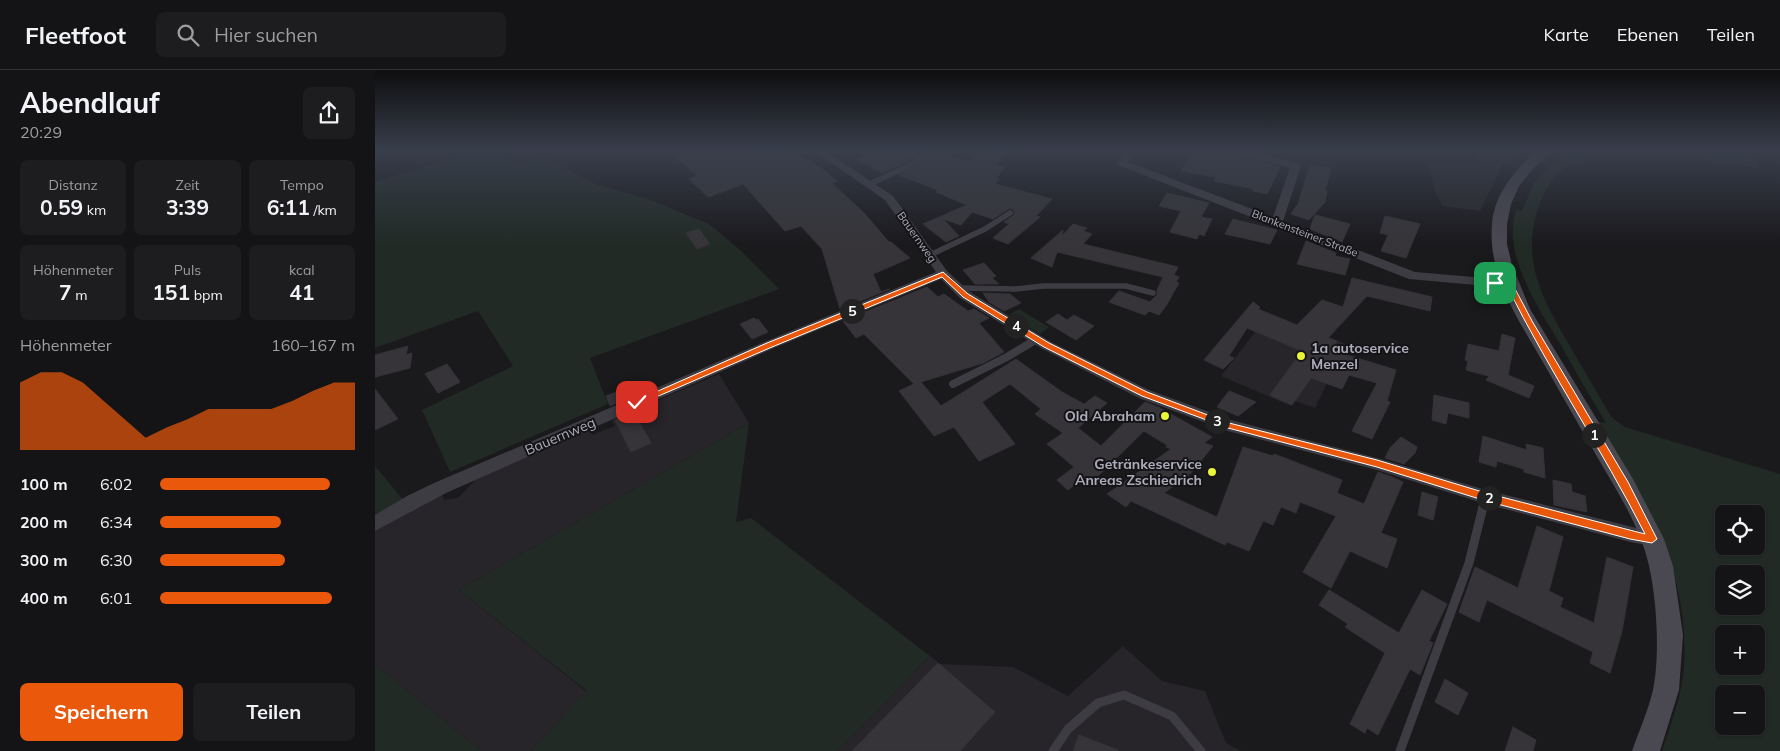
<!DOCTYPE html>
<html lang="de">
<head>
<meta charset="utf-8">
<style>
  :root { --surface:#141315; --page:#1d1c1e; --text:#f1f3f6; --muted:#9d9ea0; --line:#333234; --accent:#ea580c }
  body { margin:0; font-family:Mulish,sans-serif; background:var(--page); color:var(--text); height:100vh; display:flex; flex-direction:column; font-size:19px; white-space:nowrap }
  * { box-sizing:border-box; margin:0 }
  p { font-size:16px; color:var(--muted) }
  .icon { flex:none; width:28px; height:28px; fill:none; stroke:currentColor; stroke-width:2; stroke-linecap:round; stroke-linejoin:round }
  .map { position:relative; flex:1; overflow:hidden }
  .sheet { display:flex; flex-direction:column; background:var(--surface); width:375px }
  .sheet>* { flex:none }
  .tools { position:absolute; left:1340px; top:435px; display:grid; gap:10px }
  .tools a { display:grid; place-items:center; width:50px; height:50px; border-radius:8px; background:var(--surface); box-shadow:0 1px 4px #0004,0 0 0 1px var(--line); font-size:25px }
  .pin { position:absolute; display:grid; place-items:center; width:42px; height:42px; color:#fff; margin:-21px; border-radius:10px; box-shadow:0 2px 8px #0006 }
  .km { position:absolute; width:25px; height:25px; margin:-12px; border-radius:50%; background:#222; color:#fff; font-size:14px; line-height:25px; text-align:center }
  .round { display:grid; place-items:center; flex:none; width:52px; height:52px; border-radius:8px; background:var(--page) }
  .headline { display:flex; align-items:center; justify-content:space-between; height:85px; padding:0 20px }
  h1 { font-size:28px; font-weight:700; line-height:38px }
  .stats { display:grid; grid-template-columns:repeat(3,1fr); gap:8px; height:85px; padding:5px 20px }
  .stats div { display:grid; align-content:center; border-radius:8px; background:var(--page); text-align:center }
  .stats b { font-size:21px; font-weight:700 }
  .stats small { font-size:14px; font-weight:400 }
  .stats p { font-size:14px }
  .chart { height:140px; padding:10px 20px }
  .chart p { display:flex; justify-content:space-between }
  .chart svg { width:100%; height:90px; margin-top:5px; fill:var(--accent); opacity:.7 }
  .cta { display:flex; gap:10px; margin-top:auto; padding:10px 20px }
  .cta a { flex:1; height:58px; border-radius:8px; background:var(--accent); color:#fff; font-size:20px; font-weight:700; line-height:58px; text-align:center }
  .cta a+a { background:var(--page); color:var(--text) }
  ul { padding:0 20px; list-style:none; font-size:16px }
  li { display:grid; grid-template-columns:80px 60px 1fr; align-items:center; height:38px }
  li i { height:12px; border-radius:6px; background:var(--accent) }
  header { display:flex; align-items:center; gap:30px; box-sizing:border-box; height:70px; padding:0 25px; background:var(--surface); border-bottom:1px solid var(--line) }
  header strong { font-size:24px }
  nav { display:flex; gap:28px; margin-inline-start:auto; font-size:18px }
  .search { width:350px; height:45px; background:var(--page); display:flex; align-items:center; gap:12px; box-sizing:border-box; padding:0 18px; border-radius:8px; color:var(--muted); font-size:19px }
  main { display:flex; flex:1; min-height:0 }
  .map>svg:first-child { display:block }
  .built { fill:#272529 }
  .green { fill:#212a25; fill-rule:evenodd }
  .building { fill:#363438; stroke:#353338 }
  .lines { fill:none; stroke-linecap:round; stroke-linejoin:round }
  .service-far2 { stroke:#3e3c43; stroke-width:5.5 }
  .service-far1 { stroke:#3e3c43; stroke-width:8 }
  .service { stroke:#3e3c43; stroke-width:9 }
  .minor { fill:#3e3c43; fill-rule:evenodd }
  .secondary { fill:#4a4851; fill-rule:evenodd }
  .route { fill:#ea580c; stroke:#fff }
  .poi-dot { fill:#e8f538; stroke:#151417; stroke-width:2 }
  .labels { text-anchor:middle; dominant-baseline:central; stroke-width:4; stroke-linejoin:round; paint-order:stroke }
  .far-street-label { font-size:11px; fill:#adacbb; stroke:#151417 }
  .poi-label { font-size:14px; font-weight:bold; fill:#adacbb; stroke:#151417; text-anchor:end }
  .street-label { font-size:14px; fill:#adacbb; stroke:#151417 }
</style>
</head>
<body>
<header>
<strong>Fleetfoot</strong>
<div class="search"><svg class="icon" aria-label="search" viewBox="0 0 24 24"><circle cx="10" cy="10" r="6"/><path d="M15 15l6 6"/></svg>Hier suchen</div>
<nav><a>Karte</a><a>Ebenen</a><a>Teilen</a></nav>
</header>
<main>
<section class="sheet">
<div class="headline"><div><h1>Abendlauf</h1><p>20:29</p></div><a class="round"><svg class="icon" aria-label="share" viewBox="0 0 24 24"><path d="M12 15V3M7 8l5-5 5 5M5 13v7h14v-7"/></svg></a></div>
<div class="stats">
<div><p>Distanz</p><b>0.59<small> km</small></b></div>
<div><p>Zeit</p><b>3:39</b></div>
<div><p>Tempo</p><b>6:11<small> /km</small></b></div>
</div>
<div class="stats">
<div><p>Höhenmeter</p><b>7<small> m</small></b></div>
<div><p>Puls</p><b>151<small> bpm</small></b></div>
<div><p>kcal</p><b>41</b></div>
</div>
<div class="chart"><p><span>Höhenmeter</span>160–167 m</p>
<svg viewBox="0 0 160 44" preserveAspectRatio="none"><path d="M0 44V11L10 6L20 6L30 11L40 20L50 29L60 38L70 33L80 29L90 24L100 24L110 24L120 24L130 20L140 15L150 11L160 11V44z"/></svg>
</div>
<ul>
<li><b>100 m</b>6:02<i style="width:87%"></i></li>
<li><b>200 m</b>6:34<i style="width:62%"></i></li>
<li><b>300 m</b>6:30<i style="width:64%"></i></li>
<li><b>400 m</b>6:01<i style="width:88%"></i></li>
</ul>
<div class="cta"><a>Speichern</a><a>Teilen</a></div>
</section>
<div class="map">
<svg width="1405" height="681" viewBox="0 0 1405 681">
  <rect width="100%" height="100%" fill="#1a191c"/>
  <!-- built -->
  <g class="built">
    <polygon points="1097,80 1140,80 1139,84 1129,92 1105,141 1067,136 1060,121 1053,92 1105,92"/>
    <polygon points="875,236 971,274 940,338 920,331 916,336 846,306 880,262 860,253"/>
    <polygon points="344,304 374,353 84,520 212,622 156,681 106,681 0,594 0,461 66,422 69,430 83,428 109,401 213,358 217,365 240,356 237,350"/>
    <polygon points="748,576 787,611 830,621 851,673 866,681 463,681 555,586 565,594 638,597 693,626"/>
  </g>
  <!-- green -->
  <g class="green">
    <polygon points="104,80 128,80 138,95 170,87 220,114 273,129 334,154 364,179 404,219 215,288 233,334 75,402 47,340 138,296 103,241 0,278 0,112"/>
    <path d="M1194 80H1220L1216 82 1208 92C1204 94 1198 94 1194 96 1175 107 1168 122 1162 142 1146 195 1171 234 1196 278 1210 301 1223 325 1237 348L1250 357 1405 404V681H1287C1296 654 1307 625 1309 596 1315 499 1269 431 1222 352L1231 353C1216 328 1201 303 1187 277 1165 240 1126 185 1141 140L1147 141 1159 113 1177 94ZM1349 444H1381V476H1349ZM1349 504H1381V536H1349ZM1349 564H1381V596H1349ZM1349 624H1381V656H1349Z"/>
    <polygon points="1283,80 1379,80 1384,99 1303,82"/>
    <polygon points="644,239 674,257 665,264 634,245"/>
    <polygon points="374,353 361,452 376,448 555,586 463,681 156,681 212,621 84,520"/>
    <polygon points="0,396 30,432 0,450"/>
    <polygon points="0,594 106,681 0,681"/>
  </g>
  <!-- building -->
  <g class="building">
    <polygon points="293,80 414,80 447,99 462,111 457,113 489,143 514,172 516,172 535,188 498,204 506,222 515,219 465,239 447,179 426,156 410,161 368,114 333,127 314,109 322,106"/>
    <polygon points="504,80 550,80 531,92 507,103 482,89"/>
    <polygon points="605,80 634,80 621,95 630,97 621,109 624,109 620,114 677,129 661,146 665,147 633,174 618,168 634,154 629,152 639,145 639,140 635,138 618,149 597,142 586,155 568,149 584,166 571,172 548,154 592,135 561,122 563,120 524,105 562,81 593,92"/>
    <polygon points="820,80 842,80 855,82 905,97 892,124 878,121 879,119 839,111 841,107 806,101"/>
    <polygon points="935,95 956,98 950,121 952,121 950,132 934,150 916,144 923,134"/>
    <polygon points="792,123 834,133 826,147 837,149 829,166 824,164 822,169 795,162 806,141 784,136"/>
    <polygon points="940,145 975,154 967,172 935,159"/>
    <polygon points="1010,146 1045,154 1031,188 1006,181 1013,165 1005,163"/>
    <polygon points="858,149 902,160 895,174 850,164"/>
    <polygon points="698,154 712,158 708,161 717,164 708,174 803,197 799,205 804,207 801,212 804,213 791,236 784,245 774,241 770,245 734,232 744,221 775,232 782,225 782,220 788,207 682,182 677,197 656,188 688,160 687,166"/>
    <polygon points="324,159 335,174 322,179 311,163"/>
    <polygon points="931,171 961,183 960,186 975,189 970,205 922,194"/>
    <polygon points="609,193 621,206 617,208 624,214 600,214 588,200"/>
    <polygon points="977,208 1057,227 1055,241 992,226 953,268 962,271 956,280 1021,300 1012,331 1015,332 997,369 977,361 1002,313 974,305 967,319 936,308 917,335 895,325 927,281 872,258 854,286 859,288 848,299 829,290 878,232 885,237 883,239 922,255 947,230 968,237"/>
    <polygon points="552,217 563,227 569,224 593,241 599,239 614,248 604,253 629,282 608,293 546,312 566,336 641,289 687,322 709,334 720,326 732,333 703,358 726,376 770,332 785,338 837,367 829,373 838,376 816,403 789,423 842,447 868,377 898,386 899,384 967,410 962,423 989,434 1003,402 1017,407 1028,412 1006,463 1022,469 1012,498 975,481 956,518 928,502 961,446 925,432 921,443 906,437 898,455 888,451 874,481 852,472 850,475 756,431 751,437 732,424 796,379 791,377 792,375 769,361 716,413 708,408 693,420 682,410 699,397 672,374 688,363 660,344 666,339 635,314 607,332 640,374 604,391 579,357 559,366 524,321 539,314 489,264 481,268 468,251"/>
    <polygon points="608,223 635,224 646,233 629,241 614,232"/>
    <polygon points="683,244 692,250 699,245 719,256 701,270 671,252"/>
    <polygon points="379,248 381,250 383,249 393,262 377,269 365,254"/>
    <polygon points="1127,264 1140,268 1133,305 1159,316 1154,328 1111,310 1114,306 1091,300 1093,291 1090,290 1093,274 1124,281"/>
    <polygon points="33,276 31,285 37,283 35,298 0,307 0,285"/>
    <polygon points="72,294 85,312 63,323 50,304"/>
    <polygon points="0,319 23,349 0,360"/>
    <polygon points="247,320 250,329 235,336 231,326"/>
    <polygon points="854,321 881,332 863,346 842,337"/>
    <polygon points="1059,325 1094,333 1094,348 1073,343 1071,354 1057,350"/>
    <polygon points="256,343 258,349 262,347 276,373 256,382 240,350"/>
    <polygon points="1108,366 1152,380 1151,374 1168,378 1170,408 1149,402 1149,399 1122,391 1121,397 1104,392"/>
    <polygon points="1026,367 1042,377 1040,383 1029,394 1010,388 1015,378"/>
    <polygon points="1178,410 1196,414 1197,422 1210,426 1212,442 1179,435"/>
    <polygon points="1047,422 1063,427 1058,450 1043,445"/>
    <polygon points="1162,456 1188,467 1174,521 1188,528 1185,537 1219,553 1232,487 1258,497 1247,561 1235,603 1215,593 1218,582 1112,530 1104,552 1084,542 1100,497 1143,518"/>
    <polygon points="954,520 1024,563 1047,520 1072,534 1054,571 1058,573 1045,605 1035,599 1003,665 992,658 990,663 975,654 1010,583 970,557 973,554 944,535"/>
    <polygon points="563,593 620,642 585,681 477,681"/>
    <polygon points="1070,609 1093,623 1083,645 1060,632"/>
    <polygon points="1138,657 1161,670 1158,681 1130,681"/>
    <polygon points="704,665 743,680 742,681 698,681"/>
  </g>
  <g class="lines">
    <!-- service-far2 -->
    <g class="service-far2">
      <polyline points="495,114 533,96 558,80"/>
      <polyline points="555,185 610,159 635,143"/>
      <polyline points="583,218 641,219 668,216 751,216 778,223"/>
    </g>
    <!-- service-far1 -->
    <g class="service-far1">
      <polyline points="578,314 632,287 662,269"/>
      <polyline points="1110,431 1111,427"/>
    </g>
    <!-- service -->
    <g class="service">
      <polyline points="678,681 693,659 723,633 749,625 797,646 826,681"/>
      <polyline points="1025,681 1094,493 1110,429"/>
    </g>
    <!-- minor -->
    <g class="minor">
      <polygon points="438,80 449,80 518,126 572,201 595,222 676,272 774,320 856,350 1002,388 1111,420 1277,462 1283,464 1286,469 1283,474 1277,476 1255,472 1111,434 1002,400 853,361 764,328 666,278 585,228 566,209 399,278 71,423 0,461 0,445 32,426 59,413 389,272 561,202 510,130"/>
      <polygon points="752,80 762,80 753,92 898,147 915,98 857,82 856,80 872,80 925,94 926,96 908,151 1040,202 1134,210 1140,214 1134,218 1034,209 743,95 742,93"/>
    </g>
    <!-- secondary -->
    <path class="secondary" d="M1162 80H1177L1156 101 1144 116 1136 134 1132 154V174L1137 195 1155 239 1258 409 1289 469 1298 496 1308 565 1304 620 1285 681H1257C1264 661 1273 641 1278 620 1285 585 1282 531 1274 496 1266 458 1243 423 1224 390 1203 354 1183 318 1162 282 1139 243 1113 202 1117 155 1119 124 1140 100 1162 80Z"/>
  </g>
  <!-- sky -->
  <linearGradient id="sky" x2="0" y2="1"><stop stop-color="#0e0e0f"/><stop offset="0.46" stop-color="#383e4b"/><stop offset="1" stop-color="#383e4b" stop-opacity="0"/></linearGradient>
  <rect width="1405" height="175" fill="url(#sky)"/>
  <!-- route -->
  <path class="route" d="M568 202 593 224 674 273 772 322 854 353 1002 390 1111 423 1270 464C1227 379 1174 301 1132 216L1117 213 1120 211 1137 213 1157 251 1253 412 1282 469 1277 473 1255 469 1111 431 1002 397 853 358 767 326 669 277 588 227 567 207 397 277 265 334 262 335 258 332 392 273Z"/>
  <!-- markers -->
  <g class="poi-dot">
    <circle cx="926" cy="286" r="5"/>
    <circle cx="790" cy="346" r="5"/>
    <circle cx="837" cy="402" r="5"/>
  </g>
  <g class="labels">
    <!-- far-street labels -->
    <g class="far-street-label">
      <text transform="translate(930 163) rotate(21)">Blankensteiner Straße</text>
      <text transform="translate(542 167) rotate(55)">Bauernweg</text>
    </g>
    <!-- poi labels -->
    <g class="poi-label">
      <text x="936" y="278" text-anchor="start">1a autoservice<tspan x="936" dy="16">Menzel</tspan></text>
      <text x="780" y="346">Old Abraham</text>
      <text x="827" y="394">Getränkeservice<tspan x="827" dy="16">Anreas Zschiedrich</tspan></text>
    </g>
    <!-- street labels -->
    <g class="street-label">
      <text transform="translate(185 366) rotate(-23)">Bauernweg</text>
    </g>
  </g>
</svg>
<div class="tools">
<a><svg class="icon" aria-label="locate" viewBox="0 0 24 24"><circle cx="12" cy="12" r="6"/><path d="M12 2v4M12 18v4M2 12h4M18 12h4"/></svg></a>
<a><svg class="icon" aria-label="layers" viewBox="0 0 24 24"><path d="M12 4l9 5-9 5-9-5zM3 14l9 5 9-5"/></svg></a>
<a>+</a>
<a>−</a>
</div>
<div class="pin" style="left:1120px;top:213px;background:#1e9e55"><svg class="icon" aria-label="arrive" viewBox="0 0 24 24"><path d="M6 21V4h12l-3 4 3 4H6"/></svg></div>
<div class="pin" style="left:262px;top:332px;background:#d93025"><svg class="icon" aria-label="check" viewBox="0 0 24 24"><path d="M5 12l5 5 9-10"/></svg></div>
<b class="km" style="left:1219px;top:365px">1</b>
<b class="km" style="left:1114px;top:428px">2</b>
<b class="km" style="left:842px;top:351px">3</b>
<b class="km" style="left:641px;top:256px">4</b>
<b class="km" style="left:477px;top:241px">5</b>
</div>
</main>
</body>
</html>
